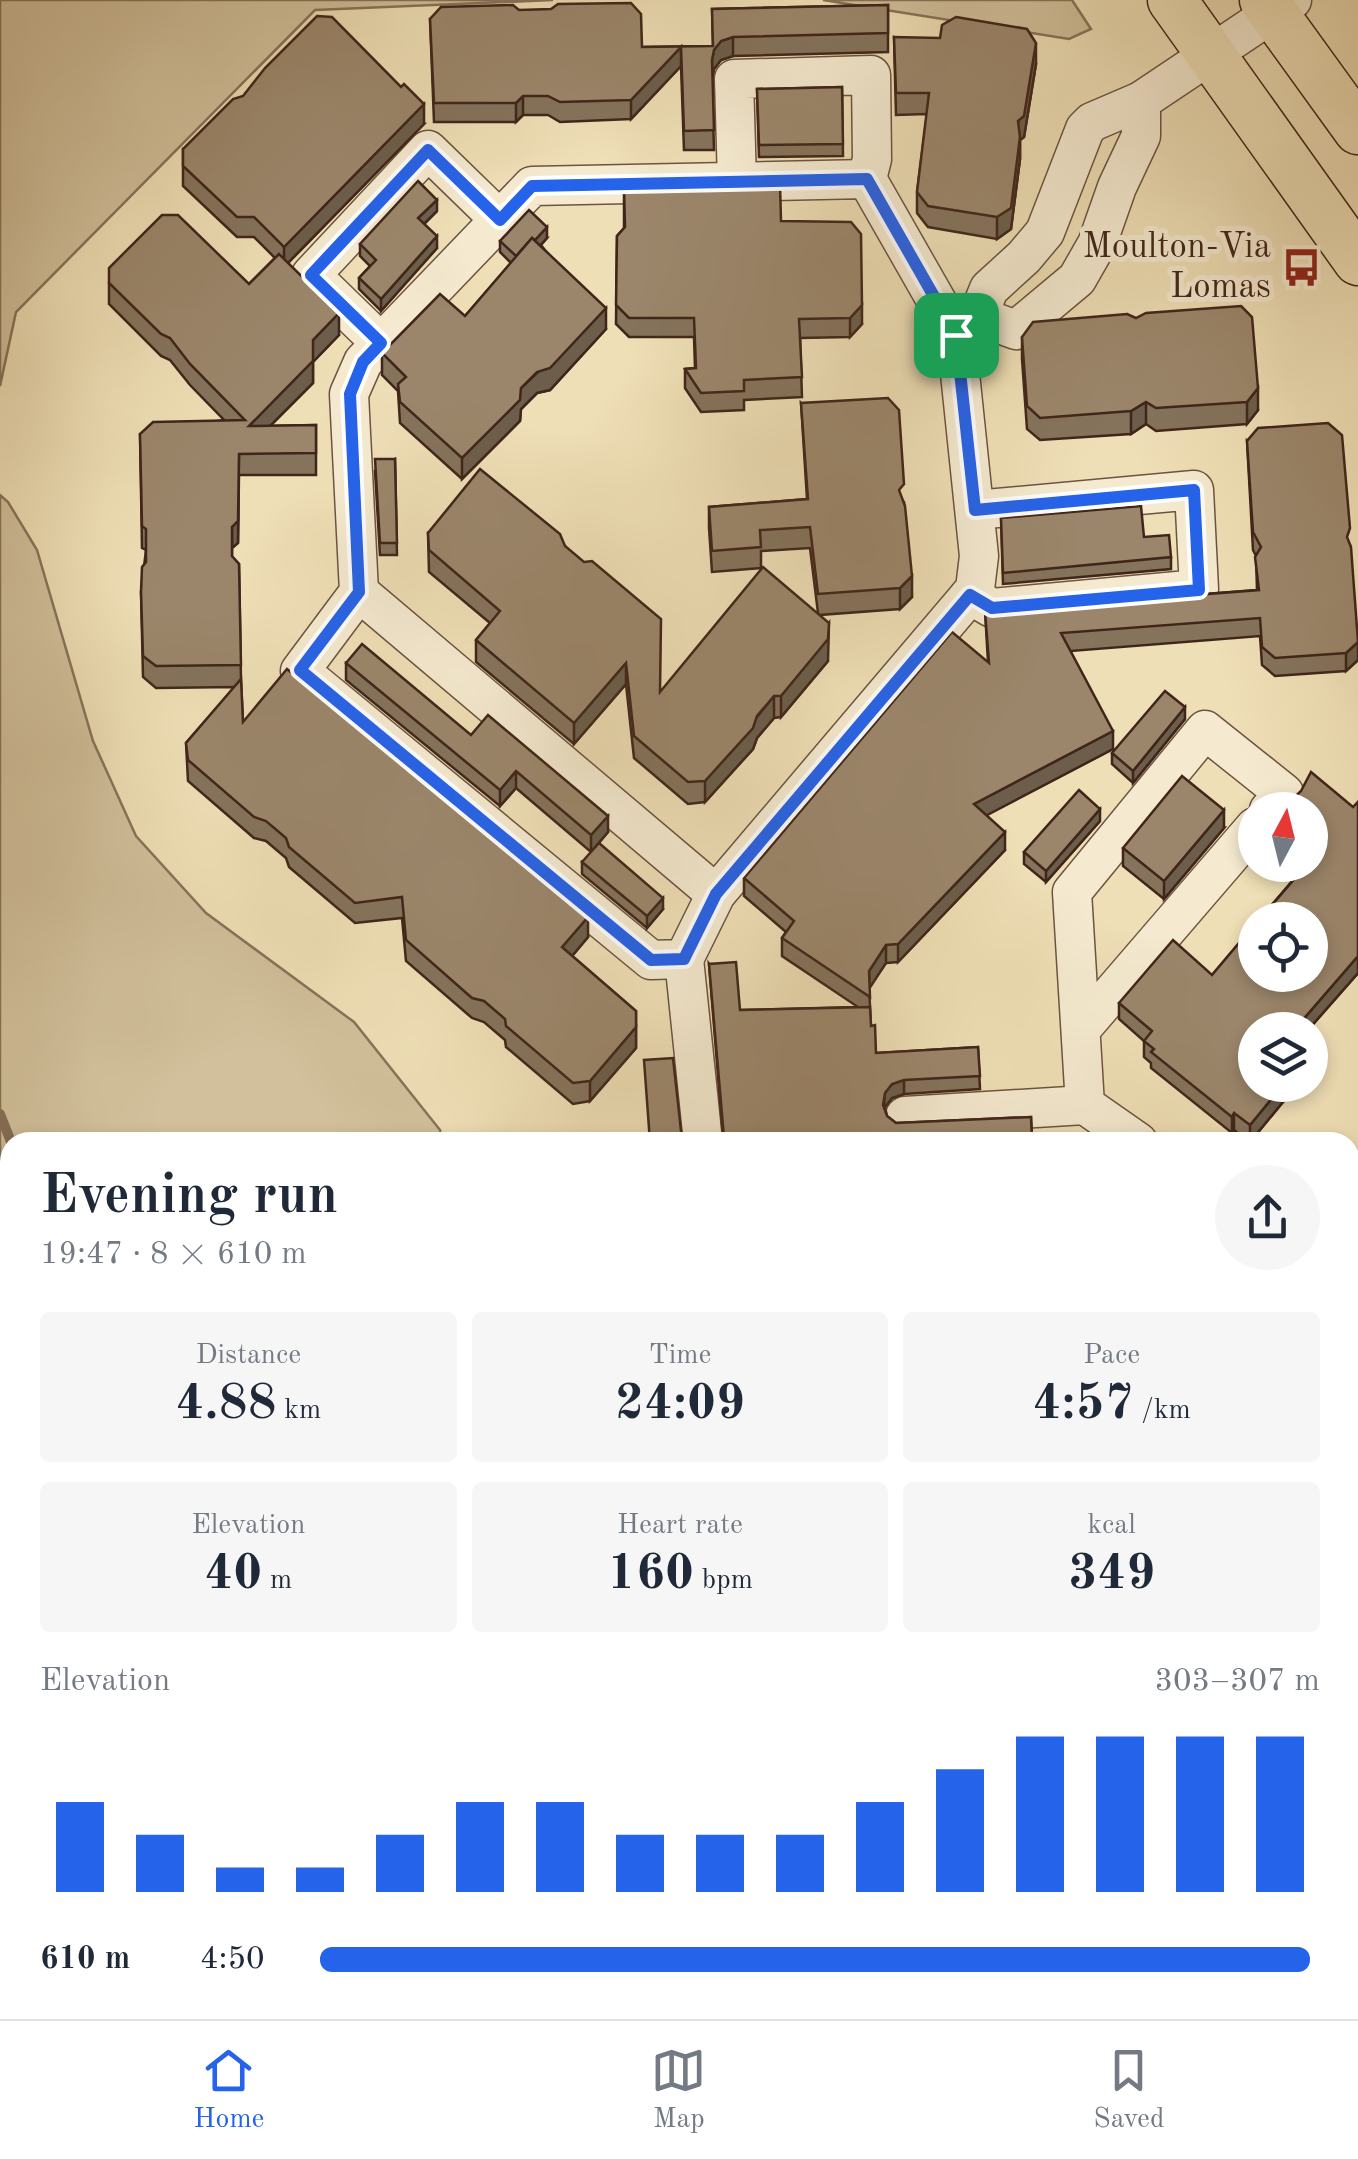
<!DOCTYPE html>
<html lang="en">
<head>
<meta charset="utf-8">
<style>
  :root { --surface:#fff; --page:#f6f6f7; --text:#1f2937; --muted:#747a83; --line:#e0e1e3; --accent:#2563eb }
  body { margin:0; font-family:"Old Standard TT",serif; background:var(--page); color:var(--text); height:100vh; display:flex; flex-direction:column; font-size:38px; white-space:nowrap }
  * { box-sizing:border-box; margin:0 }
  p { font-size:32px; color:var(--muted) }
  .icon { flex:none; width:55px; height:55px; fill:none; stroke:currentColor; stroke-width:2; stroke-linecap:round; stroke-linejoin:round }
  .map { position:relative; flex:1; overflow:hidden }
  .side { position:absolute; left:0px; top:1132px; width:1360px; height:888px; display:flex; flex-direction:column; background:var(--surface); border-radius:30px 30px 0 0; box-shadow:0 5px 15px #0003 }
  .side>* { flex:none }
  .needle { width:65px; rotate:7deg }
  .buttons { position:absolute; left:1238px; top:792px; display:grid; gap:20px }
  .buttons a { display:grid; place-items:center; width:90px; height:90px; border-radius:50%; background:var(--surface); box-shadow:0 5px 15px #0003; font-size:50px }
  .pin { position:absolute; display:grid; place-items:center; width:85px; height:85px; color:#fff; margin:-42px; border-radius:20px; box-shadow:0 5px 15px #0006 }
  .round { display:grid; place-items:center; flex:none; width:105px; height:105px; border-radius:52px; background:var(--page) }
  .overview { display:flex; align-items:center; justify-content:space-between; height:170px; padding:0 40px }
  h1 { font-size:55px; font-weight:800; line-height:75px }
  .stats { display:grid; grid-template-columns:repeat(3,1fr); gap:15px; height:170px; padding:10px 40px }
  .stats div { display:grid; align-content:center; border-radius:10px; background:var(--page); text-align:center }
  .stats b { font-size:50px; font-weight:800 }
  .stats small { font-size:28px; font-weight:400 }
  .stats p { font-size:28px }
  .chart { height:280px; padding:20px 40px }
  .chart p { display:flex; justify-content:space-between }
  .chart svg { width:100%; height:180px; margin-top:10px; stroke:var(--accent); stroke-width:6 }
  ul { padding:0 40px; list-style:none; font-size:32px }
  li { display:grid; grid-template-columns:160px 120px 1fr; align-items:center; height:75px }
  li i { height:25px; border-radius:12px; background:var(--accent) }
  .tabs { display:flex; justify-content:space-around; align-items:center; height:140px; border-top:2px solid var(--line); background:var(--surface); font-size:28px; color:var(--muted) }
  .tabs a { display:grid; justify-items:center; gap:5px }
  .tabs .on { color:var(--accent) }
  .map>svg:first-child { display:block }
  .green { fill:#d1c09b; stroke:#88735a; stroke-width:2.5 }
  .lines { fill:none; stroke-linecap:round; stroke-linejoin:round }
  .stream { stroke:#866f58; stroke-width:10 }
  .minor-casing { stroke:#6c5441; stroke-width:41 }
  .major-casing { stroke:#40261a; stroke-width:51 }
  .minor { stroke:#f5ead0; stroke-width:38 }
  .major { stroke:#efdfb6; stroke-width:48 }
  .wall { fill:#85735c; stroke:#40261a; stroke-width:2.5 }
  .shaded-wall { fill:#6c5e4b; stroke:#40261a; stroke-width:2.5 }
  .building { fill:#9b866b; stroke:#40261a; stroke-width:2.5 }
  .route-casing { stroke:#fff; stroke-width:20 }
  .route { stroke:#2563eb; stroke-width:12 }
  .labels { text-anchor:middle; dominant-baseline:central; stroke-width:10; stroke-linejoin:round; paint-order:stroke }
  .poi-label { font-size:35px; fill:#40261a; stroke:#f5ead0; text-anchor:end }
</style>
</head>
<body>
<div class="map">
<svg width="1358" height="2019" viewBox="0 0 1358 2019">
  <rect width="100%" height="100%" fill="#efdfb6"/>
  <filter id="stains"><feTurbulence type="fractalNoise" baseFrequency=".002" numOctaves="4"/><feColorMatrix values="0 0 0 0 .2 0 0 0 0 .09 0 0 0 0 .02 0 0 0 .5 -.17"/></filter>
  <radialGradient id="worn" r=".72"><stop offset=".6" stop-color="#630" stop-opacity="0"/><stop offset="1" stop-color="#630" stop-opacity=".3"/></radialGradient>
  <!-- green -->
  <g class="green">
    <polygon points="0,0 553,0 315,10 16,312 0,386"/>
    <polygon points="823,0 1072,0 1091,29 1069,39"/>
    <polygon points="0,495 8,502 37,550 93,741 136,836 206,913 354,1022 440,1130 442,1142 10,1142 10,2010 1084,2010 1078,2019 0,2019"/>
    <polygon points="1350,1435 1358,1441 1358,1565 1350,1575"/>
  </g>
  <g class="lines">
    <!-- stream -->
    <g class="stream">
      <polyline points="0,1114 11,1142"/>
      <polyline points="253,2010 257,2019"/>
      <polyline points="934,2019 938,2010"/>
    </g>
    <defs>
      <g id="minor">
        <polygon points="867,179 956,335 979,556 975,589 716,894 684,959 651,960 300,671 359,592 349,394 363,362 532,186"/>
        <polyline points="737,182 734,79 871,75 872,159 867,179"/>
        <polyline points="978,316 1016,330 1077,279 1097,244 1117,187 1141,136 1141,101"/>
        <polyline points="956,335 978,316 989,289 1024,257 1045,232 1085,129 1092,122 1141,101 1292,0"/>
        <polyline points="381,343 311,275 428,150 500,220"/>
        <polyline points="359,592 716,894"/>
        <polyline points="970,595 992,608 1199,589 1194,490 975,510"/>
        <polyline points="684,959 703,1142"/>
        <polyline points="1082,1028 1255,827"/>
        <polyline points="905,1116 1085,1105"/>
        <polyline points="1138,1142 1085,1105 1072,892 1205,730 1284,793 1269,810"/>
        <polyline points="1350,1389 1358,1396"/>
      </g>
      <g id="major">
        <polyline points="1172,0 1358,261"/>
        <polyline points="1264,0 1358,130"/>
        <polyline points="1350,1723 1358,1712"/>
        <polyline points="1350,1834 1358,1823"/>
        <polyline points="1166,2019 1171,2010"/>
        <polyline points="1242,2019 1247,2010"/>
      </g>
    </defs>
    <!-- minor casing -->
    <use href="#minor" class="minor-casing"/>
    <!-- major casing -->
    <use href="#major" class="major-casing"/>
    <!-- minor -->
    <use href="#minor" class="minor"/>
    <!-- major -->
    <use href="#major" class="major"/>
  </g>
  <!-- wall -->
  <g class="wall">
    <polygon points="888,5 888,52 733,56 721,60 714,69 712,77 714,150 684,150 681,66 631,119 560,122 548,115 523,115 516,122 434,122 430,19 519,10 642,47 713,46 712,9"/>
    <polygon points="894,37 1036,64 1024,137 1020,140 1020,159 1011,229 997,239 928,227 917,213 917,192 927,114 896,115"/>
    <polygon points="842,87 843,156 759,157 757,89"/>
    <polygon points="424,124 288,263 339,335 313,362 313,383 270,426 316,425 316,475 239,475 238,543 232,548 232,557 239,564 241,680 243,722 588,937 572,956 636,1011 636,1048 590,1101 573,1104 506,1047 505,1040 484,1022 472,1018 406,961 402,918 355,923 289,867 286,858 266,841 254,838 188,781 186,743 235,687 156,688 143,677 141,592 146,550 142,548 140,434 224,420 190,385 170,360 161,356 109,304 109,283 249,284 275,258 254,237 237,237 183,186 183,149"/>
    <polygon points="624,187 781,221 862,324 850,337 800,338 802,397 744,400 744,410 701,412 685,388 685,369 695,368 694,337 629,337 616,324 617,236 624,228"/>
    <polygon points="437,211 424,224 437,248 381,311 359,289 359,278 370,266 360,256 360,244"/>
    <polygon points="547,238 541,245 606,329 550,390 537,393 521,409 520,421 462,479 400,423 398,391 382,375 382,353 465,316 511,263 500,252 500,241"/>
    <polygon points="1127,314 1258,410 1247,424 1156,431 1146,424 1131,434 1040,440 1027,429 1022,359 1022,337"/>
    <polygon points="801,403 904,502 912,597 900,609 820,615 828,661 781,717 774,718 757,738 753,749 705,802 688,804 634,758 626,684 574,744 476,662 476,640 490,623 429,572 428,533 565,546 660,692 818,613 810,548 761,551 761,568 712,572 709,528 709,507 807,499"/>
    <polygon points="1247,441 1350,545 1358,660 1346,671 1275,676 1262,665 1260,636 1070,651 1113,749 986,815 1005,850 898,962 886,963 869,987 871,1026 876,1053 978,1047 980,1089 904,1094 892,1098 885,1107 887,1116 896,1123 1031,1117 1032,1142 720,1142 723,1138 709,964 740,1010 858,1007 782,956 782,938 786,932 744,896 744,878 988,662 985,611 1257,590 1256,556 1253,550"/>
    <polygon points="395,459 397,555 380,555 375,471"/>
    <polygon points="1001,518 1144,537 1171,557 1171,569 1003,584"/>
    <polygon points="346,663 471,735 608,832 591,852 516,788 500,806 346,680"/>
    <polygon points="1185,719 1133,783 1112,764 1112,753"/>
    <polygon points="1358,802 1358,973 1308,1030 1255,1030 1255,1085 1297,1085 1250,1142 1234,1130 1232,1133 1151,1068 1151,1063 1144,1057 1144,1041 1119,1019 1119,1003 1212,975 1293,880 1275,865 1310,865"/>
    <polygon points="1100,821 1046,882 1024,864 1024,852"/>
    <polygon points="1224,828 1164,899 1123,866 1123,848"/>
    <polygon points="582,862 663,909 647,928 582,874"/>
  </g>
  <!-- shaded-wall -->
  <g class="shaded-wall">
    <polygon points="733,37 733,56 721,60 714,69 712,80 712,60 714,50 721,41"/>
    <polygon points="1036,43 1036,64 1024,137 1020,140 1020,159 1011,229 997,239 997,217"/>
    <polygon points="681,47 681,66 631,119 631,100"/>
    <polygon points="523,96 523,115 516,122 516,103"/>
    <polygon points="424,104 424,124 284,267 284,247"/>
    <polygon points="437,200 437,211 418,230 418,218"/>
    <polygon points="547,227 547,238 518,270 518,258"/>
    <polygon points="437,236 437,248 381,311 381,299"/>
    <polygon points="862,305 862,324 850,337 850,318"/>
    <polygon points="606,308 606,329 550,390 537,393 521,409 520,421 462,479 462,458 521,388"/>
    <polygon points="339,313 339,335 313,362 313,383 249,447 249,426 313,340"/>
    <polygon points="1258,388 1258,410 1247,424 1247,402"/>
    <polygon points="1146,402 1146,424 1131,434 1131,411"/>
    <polygon points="239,454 238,543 232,548 232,527"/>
    <polygon points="912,576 912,597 900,609 900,588"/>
    <polygon points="829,623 828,661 781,717 781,696"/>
    <polygon points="1358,642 1358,660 1346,671 1346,653"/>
    <polygon points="626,663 626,684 574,744 574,723"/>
    <polygon points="774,696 774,718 757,738 753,749 705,802 705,781"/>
    <polygon points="1185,707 1185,719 1133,783 1133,771"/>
    <polygon points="1113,731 1113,749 974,822 974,804"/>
    <polygon points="516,771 516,788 500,806 500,790"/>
    <polygon points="1100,809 1100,821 1046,882 1046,871"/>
    <polygon points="1224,810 1224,828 1164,899 1164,881"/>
    <polygon points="608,816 608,832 591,852 591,835"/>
    <polygon points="1005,832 1005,850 898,962 898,944"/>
    <polygon points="663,898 663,909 647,928 647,916"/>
    <polygon points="588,917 588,937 562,968 562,947"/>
    <polygon points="886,945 886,963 869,989 869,971"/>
    <polygon points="1358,956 1358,973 1308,1030 1294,1030"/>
    <polygon points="636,1027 636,1048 590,1101 590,1081"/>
    <polygon points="904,1080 904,1094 892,1098 885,1107 883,1118 885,1093 892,1084"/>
    <polygon points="1283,1085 1297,1085 1250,1142 1250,1125"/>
    <polygon points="1234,1113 1234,1130 1232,1133 1232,1117"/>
  </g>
  <!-- building -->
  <g class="building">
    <polygon points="631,3 641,14 642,47 713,46 712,9 888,5 888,33 733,37 721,41 714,50 712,60 714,130 684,131 681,47 631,100 560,102 548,96 523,96 516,103 434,103 430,19 441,7 513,5 519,10 551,9 558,4"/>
    <polygon points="317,16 332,17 401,87 404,84 424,104 284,247 254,217 237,217 183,166 183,149 233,99 243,96 265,68"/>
    <polygon points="956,17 1027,29 1036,43 1024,116 1018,121 1020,137 1011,208 997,217 928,206 917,192 929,93 896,93 894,37 940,38 942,25"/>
    <polygon points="842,87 843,144 759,145 757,89"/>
    <polygon points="418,181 437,200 418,218 437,236 381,299 359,278 376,260 360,244"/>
    <polygon points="780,184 781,221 851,222 861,234 862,305 850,318 799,319 802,377 744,380 744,391 701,393 685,369 696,368 694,318 629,318 616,305 617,236 625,227 624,187"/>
    <polygon points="529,210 547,227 535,240 532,238 516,256 500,241"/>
    <polygon points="162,215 178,215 249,284 279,254 339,313 313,340 313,361 249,426 316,425 316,453 239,454 238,521 232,527 232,556 239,564 241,665 156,666 143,656 141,592 142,567 146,562 146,529 142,526 140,434 153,422 245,420 190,364 170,338 161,334 109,283 109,268"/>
    <polygon points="532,238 606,308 550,368 537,372 521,388 520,400 462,458 400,402 398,384 406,377 382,353 440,294 465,316"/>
    <polygon points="1241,306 1252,317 1258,388 1247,402 1156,408 1146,402 1131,411 1040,418 1027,406 1022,337 1033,322 1127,314 1136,318 1146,313"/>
    <polygon points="888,398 899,410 904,484 899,490 905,506 912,576 900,588 818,594 810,527 760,530 761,547 712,551 709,507 808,499 801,403"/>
    <polygon points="1328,423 1342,435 1350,528 1347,537 1351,547 1358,642 1346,653 1275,658 1262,647 1260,618 1061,633 1113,731 974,804 1005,832 898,944 886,945 869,971 870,997 782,938 794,921 744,878 952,632 989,663 985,611 1259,590 1255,557 1261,547 1253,532 1247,441 1258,428"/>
    <polygon points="375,459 395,459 397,543 380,543"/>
    <polygon points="480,469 560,534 565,546 584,562 592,561 661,619 660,692 763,567 829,623 828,639 781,696 774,696 757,716 753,728 705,781 688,782 634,736 626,663 574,723 476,640 500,611 429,550 428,533"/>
    <polygon points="1141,506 1144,537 1169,535 1171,557 1003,573 1001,518"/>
    <polygon points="362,644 471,735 488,715 608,816 591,835 516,771 500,790 346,663"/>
    <polygon points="287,669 588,917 562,947 636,1011 636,1027 590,1081 573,1083 506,1026 505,1019 484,1001 472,998 406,940 402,897 355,903 289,847 286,838 266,821 254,817 188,760 186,743 241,679 243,722"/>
    <polygon points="1165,691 1185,707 1133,771 1112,753"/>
    <polygon points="1311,772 1353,807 1358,802 1358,956 1294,1030 1255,1030 1255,1085 1283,1085 1250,1125 1234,1113 1232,1117 1151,1052 1154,1049 1144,1041 1152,1031 1119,1003 1173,940 1212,975 1255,924 1255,975 1310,975 1310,920 1259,920 1302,870 1295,865 1310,865 1310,810 1281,810 1301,791"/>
    <polygon points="1182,776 1224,810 1164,881 1123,848"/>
    <polygon points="1079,790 1100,809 1046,871 1024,852"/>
    <polygon points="599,843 663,898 647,916 582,862"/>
    <polygon points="736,962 740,1010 870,1007 871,1026 875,1025 876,1053 978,1047 980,1076 904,1080 892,1084 885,1093 883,1105 887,1116 896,1123 1031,1117 1032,1139 989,1142 720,1142 724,1137 709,964"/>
    <polygon points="673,1058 681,1131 685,1142 650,1142 644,1060"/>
  </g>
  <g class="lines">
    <defs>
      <polygon id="route" points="428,150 500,220 532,186 867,179 956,335 975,510 1194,490 1199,590 992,608 970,595 716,894 684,959 651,960 300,670 359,592 350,394 363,362 381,343 311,275"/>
    </defs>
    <!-- route casing -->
    <use href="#route" class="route-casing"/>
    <!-- route -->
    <use href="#route" class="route"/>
  </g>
  <!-- icons -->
  <defs>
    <symbol id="bus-bare" viewBox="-9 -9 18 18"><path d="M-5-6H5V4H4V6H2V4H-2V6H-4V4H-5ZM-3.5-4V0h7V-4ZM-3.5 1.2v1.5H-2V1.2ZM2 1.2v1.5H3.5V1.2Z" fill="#8f2418" stroke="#f5ead0" stroke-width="2.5" paint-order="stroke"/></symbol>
  </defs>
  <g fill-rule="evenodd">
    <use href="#bus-bare" x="1274" y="240" width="55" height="55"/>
  </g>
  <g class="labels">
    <!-- poi labels -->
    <g class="poi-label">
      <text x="1271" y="247">Moulton-Via<tspan x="1271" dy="40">Lomas</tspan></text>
    </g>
  </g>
  <rect width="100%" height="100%" filter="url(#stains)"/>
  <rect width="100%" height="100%" fill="url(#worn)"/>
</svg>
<div class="buttons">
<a><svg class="needle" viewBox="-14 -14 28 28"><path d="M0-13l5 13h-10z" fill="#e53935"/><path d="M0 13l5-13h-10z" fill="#747a83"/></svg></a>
<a><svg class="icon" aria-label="locate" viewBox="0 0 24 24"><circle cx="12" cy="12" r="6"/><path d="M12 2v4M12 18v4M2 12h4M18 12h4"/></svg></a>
<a><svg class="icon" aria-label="layers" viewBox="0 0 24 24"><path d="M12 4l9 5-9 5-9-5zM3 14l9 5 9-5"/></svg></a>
</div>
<div class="pin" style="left:956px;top:335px;background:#1e9e55"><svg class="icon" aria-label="arrive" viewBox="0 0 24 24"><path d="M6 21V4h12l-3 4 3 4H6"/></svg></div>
<section class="side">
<div class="overview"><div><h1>Evening run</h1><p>19:47 · 8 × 610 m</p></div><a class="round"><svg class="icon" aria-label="share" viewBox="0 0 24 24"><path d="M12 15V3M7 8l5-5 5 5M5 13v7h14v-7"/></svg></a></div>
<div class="stats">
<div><p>Distance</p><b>4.88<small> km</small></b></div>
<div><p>Time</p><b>24:09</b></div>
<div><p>Pace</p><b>4:57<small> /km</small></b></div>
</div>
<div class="stats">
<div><p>Elevation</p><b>40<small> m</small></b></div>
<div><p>Heart rate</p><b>160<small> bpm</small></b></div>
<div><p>kcal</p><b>349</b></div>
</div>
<div class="chart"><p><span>Elevation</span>303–307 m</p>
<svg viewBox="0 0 160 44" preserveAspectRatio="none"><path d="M5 44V22M15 44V30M25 44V38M35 44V38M45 44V30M55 44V22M65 44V22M75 44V30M85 44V30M95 44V30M105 44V22M115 44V14M125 44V6M135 44V6M145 44V6M155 44V6"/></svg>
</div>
<ul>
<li><b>610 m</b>4:50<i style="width:99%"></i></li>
</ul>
</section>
</div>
<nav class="tabs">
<a class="on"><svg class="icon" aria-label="home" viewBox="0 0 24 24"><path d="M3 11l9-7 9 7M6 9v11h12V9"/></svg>Home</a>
<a><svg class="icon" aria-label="map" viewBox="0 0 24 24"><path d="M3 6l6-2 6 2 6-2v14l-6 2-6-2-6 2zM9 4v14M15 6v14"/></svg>Map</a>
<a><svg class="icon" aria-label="saved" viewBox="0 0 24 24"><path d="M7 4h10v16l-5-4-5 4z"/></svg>Saved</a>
</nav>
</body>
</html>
